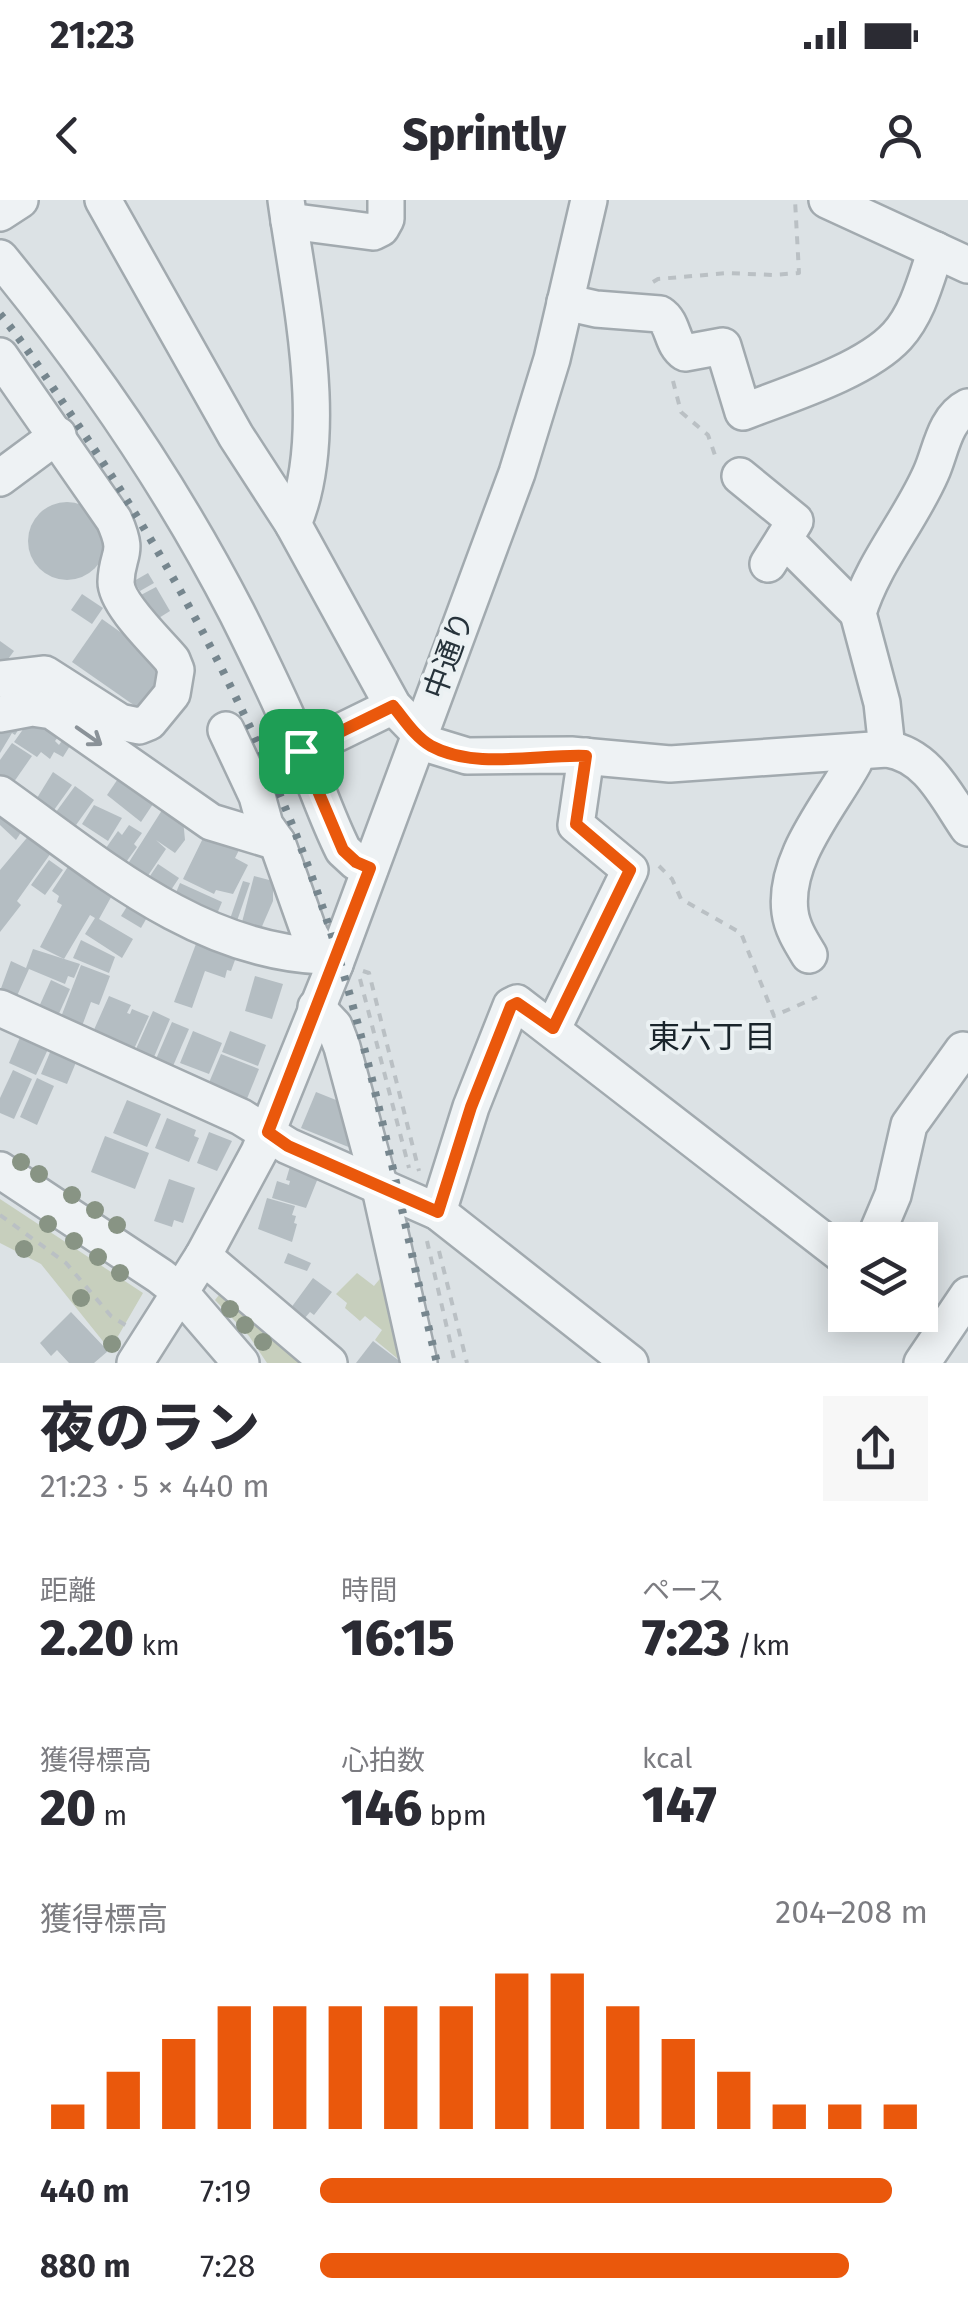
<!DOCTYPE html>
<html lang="ja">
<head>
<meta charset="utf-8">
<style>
  :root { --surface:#fff; --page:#f7f7f7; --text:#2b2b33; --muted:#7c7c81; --accent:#ea580c }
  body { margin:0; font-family:"Fira Sans","Noto Sans JP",sans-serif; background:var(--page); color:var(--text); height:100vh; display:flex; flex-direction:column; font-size:38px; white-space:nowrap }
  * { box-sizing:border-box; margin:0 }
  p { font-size:32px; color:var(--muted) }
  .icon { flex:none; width:55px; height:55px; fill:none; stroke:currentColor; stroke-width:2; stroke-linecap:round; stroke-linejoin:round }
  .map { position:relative; height:1163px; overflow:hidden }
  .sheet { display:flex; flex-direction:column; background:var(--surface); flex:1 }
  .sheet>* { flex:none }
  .tools { position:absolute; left:828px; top:1022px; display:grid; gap:20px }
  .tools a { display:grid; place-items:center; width:110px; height:110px; border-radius:0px; background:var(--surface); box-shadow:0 5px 25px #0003; font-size:50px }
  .pin { position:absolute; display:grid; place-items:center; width:85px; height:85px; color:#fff; margin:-42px; border-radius:20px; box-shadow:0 5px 15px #0006 }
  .round { display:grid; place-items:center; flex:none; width:105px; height:105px; border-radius:0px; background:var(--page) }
  .head { display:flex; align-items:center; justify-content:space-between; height:170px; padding:0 40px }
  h1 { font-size:55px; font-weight:800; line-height:75px }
  .stats { display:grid; grid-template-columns:repeat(3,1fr); gap:15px; height:170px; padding:10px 40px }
  .stats div { display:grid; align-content:center }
  .stats b { font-size:50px; font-weight:800 }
  .stats small { font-size:28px; font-weight:400 }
  .stats p { font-size:28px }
  .chart { height:280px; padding:20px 40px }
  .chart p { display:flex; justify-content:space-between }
  .chart svg { width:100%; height:180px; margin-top:10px; stroke:var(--accent); stroke-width:6 }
  ul { padding:0 40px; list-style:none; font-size:32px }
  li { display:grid; grid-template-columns:160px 120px 1fr; align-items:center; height:75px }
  li i { height:25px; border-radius:12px; background:var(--accent) }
  .status { display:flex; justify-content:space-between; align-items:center; height:70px; padding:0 50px; background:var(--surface); direction:ltr }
  .status svg { height:28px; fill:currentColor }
  header { display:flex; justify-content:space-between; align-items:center; height:130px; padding:0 40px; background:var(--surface); font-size:45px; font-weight:800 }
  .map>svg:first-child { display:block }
  .green { fill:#c7cfbd }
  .building { fill:#b4bdc2 }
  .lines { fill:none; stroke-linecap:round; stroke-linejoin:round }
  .minor-casing { stroke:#a2aaaf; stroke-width:40 }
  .path { stroke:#bac0c4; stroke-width:4; stroke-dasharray:8 8; stroke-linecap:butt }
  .minor { stroke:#eef2f4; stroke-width:35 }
  .rail { stroke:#76868e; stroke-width:8; stroke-dasharray:5 10; stroke-linecap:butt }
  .tree { fill:#889484 }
  .oneway { stroke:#8a9298 }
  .route-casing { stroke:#fff; stroke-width:20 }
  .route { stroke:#ea580c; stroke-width:12 }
  .labels { text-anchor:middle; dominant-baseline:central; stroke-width:8; stroke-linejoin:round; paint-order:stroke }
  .street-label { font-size:30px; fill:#27333b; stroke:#ebf1f3 }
  .neighbourhood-label { font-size:32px; fill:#19242b; stroke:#ebf1f3 }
</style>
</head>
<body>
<div class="status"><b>21:23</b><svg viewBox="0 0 49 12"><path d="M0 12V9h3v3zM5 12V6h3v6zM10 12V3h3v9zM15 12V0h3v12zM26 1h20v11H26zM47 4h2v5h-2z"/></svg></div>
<header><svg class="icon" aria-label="back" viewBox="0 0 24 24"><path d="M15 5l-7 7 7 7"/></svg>Sprintly<svg class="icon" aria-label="person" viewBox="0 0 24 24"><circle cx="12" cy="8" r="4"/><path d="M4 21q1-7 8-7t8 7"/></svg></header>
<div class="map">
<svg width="968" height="1163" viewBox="0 0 968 1163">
  <rect width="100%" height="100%" fill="#dce2e5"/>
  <!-- green -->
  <g class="green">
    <polygon points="0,999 143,1093 110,1150 41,1064 0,1043"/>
    <polygon points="388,1069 403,1163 375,1140 382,1130 365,1116 360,1121 345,1108 347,1103 336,1094 357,1073 374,1086"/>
    <polygon points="226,1086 318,1163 267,1163 249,1136 215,1100"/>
  </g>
  <!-- building -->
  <g class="building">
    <circle cx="67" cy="341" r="39"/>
    <polygon points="148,373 154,383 140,391 134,381"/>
    <polygon points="156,387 170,411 154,421 139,396"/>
    <polygon points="82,394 103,408 92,424 71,410"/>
    <polygon points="102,419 168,466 138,508 72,462"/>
    <polygon points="0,441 14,451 0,470"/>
    <polygon points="31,518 54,527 50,532 58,537 55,541 59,545 65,536 73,541 63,557 54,552 50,559 41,552 37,557 14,542"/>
    <polygon points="24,521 15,535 12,533 0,553 0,523"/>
    <polygon points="12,543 32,556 9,589 0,583 0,560"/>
    <polygon points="126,567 159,595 141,622 107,595"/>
    <polygon points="53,572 72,585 54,610 37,598"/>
    <polygon points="75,586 94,600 76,625 56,612"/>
    <polygon points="0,600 29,620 16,640 0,625"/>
    <polygon points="94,605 122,618 108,641 82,624"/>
    <polygon points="164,607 183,619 185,640 175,653 156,640 166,649 143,683 124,670"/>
    <polygon points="129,625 142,633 134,644 137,647 121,669 101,655 118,631 122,635"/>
    <polygon points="36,627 58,643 17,701 21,705 0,732 0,670"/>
    <polygon points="207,630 241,646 235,658 248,665 233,694 216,690 214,694 183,679"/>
    <polygon points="75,656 115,690 99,719 133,739 122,758 85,734 95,718 90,715 64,759 40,747 62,705 57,702 59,696 52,691"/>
    <polygon points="49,660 63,670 45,695 31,685"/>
    <polygon points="158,664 179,678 167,696 146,682"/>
    <polygon points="254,676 273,681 273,701 260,731 241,726"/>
    <polygon points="243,681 250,683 237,721 230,719"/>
    <polygon points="180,683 222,702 214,721 172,702"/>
    <polygon points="128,705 153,707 141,728 121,716"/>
    <polygon points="199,736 239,749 231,771 227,770 225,778 205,771 192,808 174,802"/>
    <polygon points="81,740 115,757 109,773 73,758"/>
    <polygon points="33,749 80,764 74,778 68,776 65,784 29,769 16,798 0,791 11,761 26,768"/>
    <polygon points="81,765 110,776 99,805 91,802 82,826 61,817"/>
    <polygon points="255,776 283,784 272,819 245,811"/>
    <polygon points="51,780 70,789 57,818 38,809"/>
    <polygon points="109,796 131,805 127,813 130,814 132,809 149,816 134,849 93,832"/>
    <polygon points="153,811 170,819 154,857 136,849"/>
    <polygon points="172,822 189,829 173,866 156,859"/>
    <polygon points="193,831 222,843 209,874 180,863"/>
    <polygon points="230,831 266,845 258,866 222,852"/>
    <polygon points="21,835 49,847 36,875 9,863"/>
    <polygon points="51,850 77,860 67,884 41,874"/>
    <polygon points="221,854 259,869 246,901 208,885"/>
    <polygon points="13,870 32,879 14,919 0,913 0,898"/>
    <polygon points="37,878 54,886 37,925 20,917"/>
    <polygon points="316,892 346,904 355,937 351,948 301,928"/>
    <polygon points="127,900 161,914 147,947 113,933"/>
    <polygon points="167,918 196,930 194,936 199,938 189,962 155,948"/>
    <polygon points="209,932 232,941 217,971 197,963"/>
    <polygon points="105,936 149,953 135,989 91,972"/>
    <polygon points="291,963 320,973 306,1008 272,998 277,981 289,985 290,981 286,980"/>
    <polygon points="169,979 195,988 183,1023 174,1020 172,1027 154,1021"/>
    <polygon points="267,998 295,1006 292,1015 296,1016 294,1023 297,1024 292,1042 258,1029"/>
    <polygon points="288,1053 311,1063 307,1071 284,1063"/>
    <polygon points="313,1078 332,1092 314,1115 310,1112 304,1119 285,1116"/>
    <polygon points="71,1112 108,1151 94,1163 69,1163 57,1150 51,1156 40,1143"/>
    <polygon points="373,1141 402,1163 356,1163"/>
  </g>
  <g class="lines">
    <defs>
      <g id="minor">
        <path d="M103 0 236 236 293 324 393 506 431 545 467 556 571 555 670 564 887 549C928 555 946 596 968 628"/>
        <path d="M286 0C299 95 332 233 293 324"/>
        <polyline points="827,0 968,65"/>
        <polyline points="0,13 20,0"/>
        <polyline points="289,21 373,32 381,28 386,19 386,0"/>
        <path d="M0 58C90 167 172 287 237 413 260 459 282 505 302 552 316 584 327 618 343 650L356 662 370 668"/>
        <path d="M565 102 596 109 660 114C674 123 671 144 685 153L723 146 743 212C787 195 865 171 897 136 918 113 926 79 936 50"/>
        <path d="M0 156 114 320C130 356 117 351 116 382 116 404 158 443 172 460L176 470 172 494 149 522 139 526 120 522 45 474 0 479"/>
        <polyline points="740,276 795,321 768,364"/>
        <polyline points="0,278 58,235"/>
        <polyline points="784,339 858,413"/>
        <polyline points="0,514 32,508 52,511 211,622 277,642"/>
        <polyline points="226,530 257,596 265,625 277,642 310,735 322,756 335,764"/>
        <path d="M887 549 882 503 858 413C873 363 910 321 931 273 941 251 944 219 968 207"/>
        <polyline points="301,551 393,506"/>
        <path d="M0 594C97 663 197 751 322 756"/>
        <path d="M809 755C801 742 792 728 790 712 783 659 830 606 854 562L856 553"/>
        <polyline points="316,807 334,826 342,847 379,984 419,1163"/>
        <polyline points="0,808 241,917 288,946 438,1012 630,1163"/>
        <polyline points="553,828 630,670 576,625 586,556"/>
        <polyline points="0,970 160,1076 179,1091 241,1163"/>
        <polyline points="438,1012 471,907 511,806 517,803 845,1057"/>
        <polyline points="874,1040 893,995 909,925 963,850"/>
        <polyline points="203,1056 329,1163"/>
        <polyline points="135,1163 203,1056 259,952 335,764 517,273 552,159 589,0"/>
        <polyline points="922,1163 968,1095"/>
      </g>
    </defs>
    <!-- minor casing -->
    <use href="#minor" class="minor-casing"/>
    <!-- path -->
    <g class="path">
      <polyline points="653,82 658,79 728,73 773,75 799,73 795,0"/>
      <polyline points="673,181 681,212 708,235 717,261"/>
      <polyline points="659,666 672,679 681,699 741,733 774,816 817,797"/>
      <polyline points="363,771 369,773 419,971"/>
      <polyline points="360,779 409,968"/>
      <polyline points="0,1015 66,1063 111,1116 127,1126"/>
      <polyline points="427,1041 455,1163"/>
      <polyline points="439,1051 467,1163"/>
    </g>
    <!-- minor -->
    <use href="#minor" class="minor"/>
    <!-- rail -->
    <path class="rail" d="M0 114C27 147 50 184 74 219 195 397 295 595 352 803 385 921 408 1043 437 1163"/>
  </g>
  <!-- trees -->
  <g class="tree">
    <circle cx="21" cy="962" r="9"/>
    <circle cx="39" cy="974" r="9"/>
    <circle cx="72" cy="995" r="9"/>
    <circle cx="95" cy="1010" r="9"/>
    <circle cx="48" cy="1024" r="9"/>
    <circle cx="117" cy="1025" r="9"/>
    <circle cx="74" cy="1041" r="9"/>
    <circle cx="24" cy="1049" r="9"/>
    <circle cx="98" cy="1057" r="9"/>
    <circle cx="120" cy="1073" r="9"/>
    <circle cx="81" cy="1098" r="9"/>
    <circle cx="230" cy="1109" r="9"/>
    <circle cx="245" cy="1125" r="9"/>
    <circle cx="263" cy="1142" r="9"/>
    <circle cx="112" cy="1144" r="9"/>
  </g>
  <!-- one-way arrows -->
  <defs><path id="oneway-shaft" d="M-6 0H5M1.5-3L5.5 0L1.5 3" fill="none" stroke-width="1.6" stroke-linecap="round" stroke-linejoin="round" transform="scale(2.5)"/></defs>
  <use class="oneway" href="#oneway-shaft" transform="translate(89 536) rotate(35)"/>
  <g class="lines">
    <defs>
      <path id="route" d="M393 506C404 519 415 537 431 546 475 570 538 554 586 556L576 624 630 670 553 828 517 803 511 806 471 907 438 1012 288 946 268 932 370 668 356 662 343 650 301 551Z"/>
    </defs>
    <!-- route casing -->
    <use href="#route" class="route-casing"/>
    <!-- route -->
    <use href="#route" class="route"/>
  </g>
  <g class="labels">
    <!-- street labels -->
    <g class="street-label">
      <text transform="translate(449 455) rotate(-70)">中通り</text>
    </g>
    <!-- neighbourhood labels -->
    <g class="neighbourhood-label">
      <text x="712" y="837">東六丁目</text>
    </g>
  </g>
</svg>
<div class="tools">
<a><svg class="icon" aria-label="layers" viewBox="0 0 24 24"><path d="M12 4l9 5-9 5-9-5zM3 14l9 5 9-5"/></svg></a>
</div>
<div class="pin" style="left:301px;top:551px;background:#1e9e55"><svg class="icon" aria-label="arrive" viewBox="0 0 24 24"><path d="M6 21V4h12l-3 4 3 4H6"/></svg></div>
</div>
<section class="sheet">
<div class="head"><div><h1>夜のラン</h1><p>21:23 · 5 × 440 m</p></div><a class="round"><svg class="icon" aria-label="share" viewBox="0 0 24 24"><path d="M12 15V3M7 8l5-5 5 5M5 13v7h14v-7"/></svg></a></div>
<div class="stats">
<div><p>距離</p><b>2.20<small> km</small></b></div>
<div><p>時間</p><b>16:15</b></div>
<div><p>ペース</p><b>7:23<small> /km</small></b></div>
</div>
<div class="stats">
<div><p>獲得標高</p><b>20<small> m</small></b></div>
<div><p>心拍数</p><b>146<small> bpm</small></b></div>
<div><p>kcal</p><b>147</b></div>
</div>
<div class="chart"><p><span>獲得標高</span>204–208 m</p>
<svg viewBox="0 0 160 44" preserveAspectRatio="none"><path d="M5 44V38M15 44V30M25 44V22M35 44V14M45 44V14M55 44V14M65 44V14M75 44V14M85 44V6M95 44V6M105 44V14M115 44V22M125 44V30M135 44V38M145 44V38M155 44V38"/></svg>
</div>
<ul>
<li><b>440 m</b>7:19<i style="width:94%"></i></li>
<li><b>880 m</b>7:28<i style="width:87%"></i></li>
</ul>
</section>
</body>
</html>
